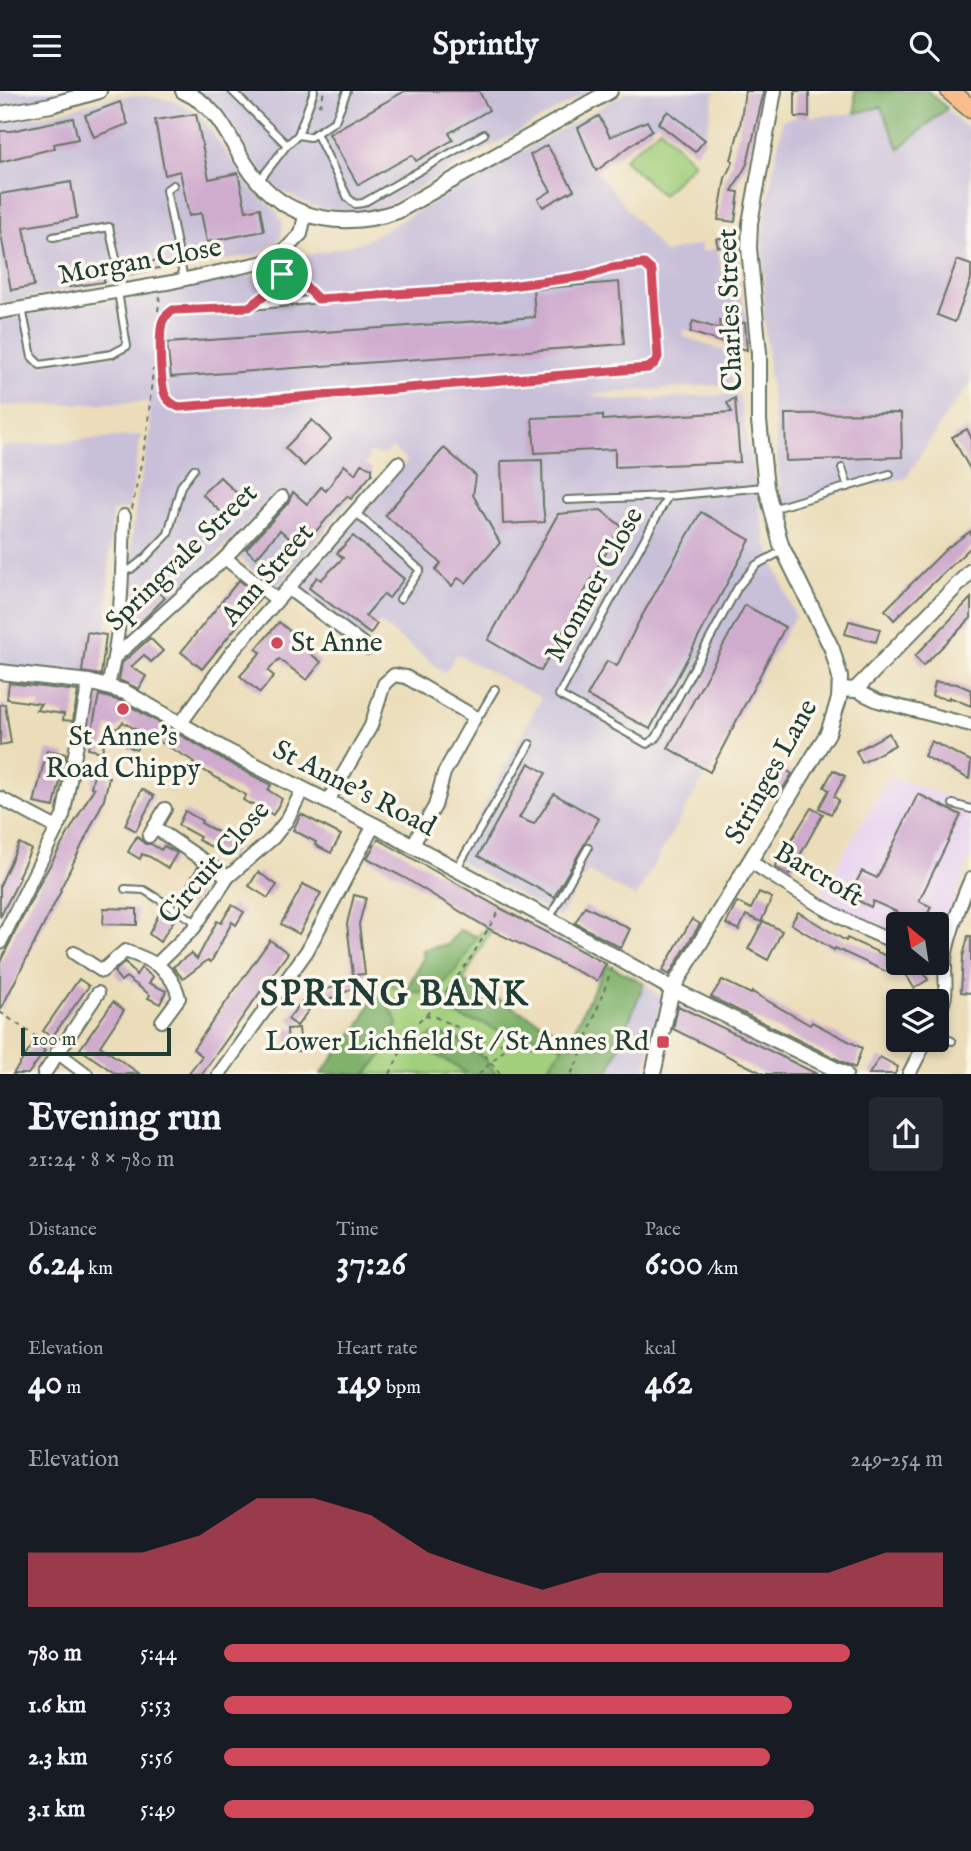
<!DOCTYPE html>
<html lang="en">
<head>
<meta charset="utf-8">
<style>
  :root { --surface:#171b24; --page:#242831; --text:#f1f3f6; --muted:#9ea1a6; --accent:#d1495b }
  body { margin:0; font-family:"IM FELL English",serif; background:var(--page); color:var(--text); height:100vh; display:flex; flex-direction:column; font-size:26px; white-space:nowrap }
  * { box-sizing:border-box; margin:0 }
  p { font-size:23px; color:var(--muted) }
  .icon { flex:none; width:38px; height:38px; fill:none; stroke:currentColor; stroke-width:2; stroke-linecap:round; stroke-linejoin:round }
  .map { position:relative; height:983px; overflow:hidden }
  .side { display:flex; flex-direction:column; background:var(--surface); flex:1 }
  .side>* { flex:none }
  .needle { width:46px; rotate:330deg }
  .fabs { position:absolute; left:886px; top:821px; display:grid; gap:14px }
  .fabs a { display:grid; place-items:center; width:63px; height:63px; border-radius:7px; background:var(--surface); box-shadow:0 4px 10px #0003; font-size:35px }
  .scale { position:absolute; left:21px; bottom:18px; width:150px; box-sizing:border-box; padding-left:7px; border:4px solid #1f3d34; border-top:0; font-size:19px; line-height:24px; white-space:nowrap; color:#1f3d34; -webkit-text-stroke:5px #fbf7ec; paint-order:stroke }
  .pin { position:absolute; display:grid; place-items:center; width:60px; height:60px; color:#fff; margin:-30px; border:4px solid #fff; border-radius:50%; box-shadow:0 2px 7px #0007 }
  .round { display:grid; place-items:center; flex:none; width:74px; height:74px; border-radius:7px; background:var(--page) }
  .summary { display:flex; align-items:center; justify-content:space-between; height:119px; padding:0 28px }
  h1 { font-size:38px; font-weight:800; line-height:52px }
  .metrics { display:grid; grid-template-columns:repeat(3,1fr); gap:10px; height:119px; padding:7px 28px }
  .metrics div { display:grid; align-content:center }
  .metrics b { font-size:35px; font-weight:800 }
  .metrics small { font-size:19px; font-weight:400 }
  .metrics p { font-size:19px }
  .chart { height:196px; padding:14px 28px }
  .chart p { display:flex; justify-content:space-between }
  .chart svg { width:100%; height:126px; margin-top:7px; fill:var(--accent); opacity:.7 }
  ul { padding:0 28px; list-style:none; font-size:23px }
  li { display:grid; grid-template-columns:112px 84px 1fr; align-items:center; height:52px }
  li i { height:18px; border-radius:9px; background:var(--accent) }
  header { display:flex; justify-content:space-between; align-items:center; height:91px; padding:0 28px; background:var(--surface); font-size:32px; font-weight:800 }
  .map>svg:first-child { display:block }
  .built { fill:#e7d2ef }
  .industrial { fill:#c8bfd8 }
  .green { fill:#a2cf7c; stroke:#608658; stroke-width:2 }
  .forest { fill:#81b26c; stroke:#507850; stroke-width:2 }
  .building { fill:#cfabce }
  .lines { fill:none; stroke-linecap:round; stroke-linejoin:round }
  .service-casing { stroke:#667563; stroke-width:10 }
  .minor-casing { stroke:#667563; stroke-width:16 }
  .tertiary-casing { stroke:#667563; stroke-width:18 }
  .primary-casing { stroke:#667563; stroke-width:21 }
  .path { stroke:#667563; stroke-width:2; stroke-dasharray:5 5; stroke-linecap:butt }
  .service { stroke:#fff; stroke-width:6 }
  .minor { stroke:#fff; stroke-width:12 }
  .tertiary { stroke:#fff; stroke-width:14 }
  .primary { stroke:#f9bc8a; stroke-width:18 }
  .route-casing { stroke:#fff; stroke-width:14 }
  .route { stroke:#d1495b; stroke-width:9 }
  .poi-dot { fill:#d1495b; stroke:#fbf7ec; stroke-width:2.5 }
  .labels { text-anchor:middle; dominant-baseline:central; stroke-width:7; stroke-linejoin:round; paint-order:stroke }
  .street-label { font-size:28px; fill:#1f3d34; stroke:#fbf7ec }
  .poi-label { font-size:28px; fill:#1f3d34; stroke:#fbf7ec; text-anchor:start }
  .district-label { font-size:35px; font-weight:bold; letter-spacing:2px; fill:#1f3d34; stroke:#fbf7ec }
</style>
</head>
<body>
<header><svg class="icon" aria-label="menu" viewBox="0 0 24 24"><path d="M4 6h16M4 12h16M4 18h16"/></svg>Sprintly<svg class="icon" aria-label="search" viewBox="0 0 24 24"><circle cx="10" cy="10" r="6"/><path d="M15 15l6 6"/></svg></header>
<div class="map">
<svg width="971" height="983" viewBox="0 0 971 983">
  <rect width="100%" height="100%" fill="#fbf7ec"/>
  <filter id="ink" filterUnits="userSpaceOnUse"><feTurbulence type="fractalNoise" baseFrequency=".0143" numOctaves="2"/><feDisplacementMap in="SourceGraphic" scale="14" xChannelSelector="R" yChannelSelector="G"/><feConvolveMatrix kernelMatrix="1 2 1 2 8 2 1 2 1" color-interpolation-filters="sRGB"/></filter>
  <filter id="wash" filterUnits="userSpaceOnUse"><feTurbulence type="fractalNoise" baseFrequency=".00686" numOctaves="4" result="noise"/><feDisplacementMap in="SourceGraphic" scale="28" xChannelSelector="R" yChannelSelector="G"/><feGaussianBlur stdDeviation="1.57" result="paint"/><feColorMatrix in="noise" values="0 0 0 0 0 0 0 0 0 0 0 0 0 0 0 0 0 1.4 0 .05"/><feComposite in="paint" operator="in"/></filter>
  <g filter="url(#wash)">
    <rect width="100%" height="100%" fill="#ebddb9"/>
    <!-- built -->
    <polygon class="built" points="889,685 971,713 971,764 947,829 939,858 936,857 936,833 898,833 898,842 840,818 820,804"/>
    <!-- industrial -->
    <g class="industrial">
      <polygon points="0,0 67,0 23,13 0,14"/>
      <polygon points="198,0 590,0 384,116 347,122 311,115 276,97 252,69 231,33"/>
      <polygon points="629,0 715,0 705,49 695,61 658,32 596,80 664,162 700,153 703,161 717,157 723,185 737,183 753,261 683,238 683,245 729,262 732,293 590,303 617,310 739,303 766,451 795,525 636,806 587,780 560,827 456,768 541,607 456,563 445,582 379,531 365,549 298,498 407,370 392,357 384,364 369,362 366,374 372,377 372,383 279,494 271,495 235,463 287,408 278,399 214,466 137,540 124,528 136,411 151,339 148,311 0,315 0,229 263,182 296,167 363,151"/>
      <polygon points="117,5 146,5 174,10 200,24 251,98 276,120 283,132 281,146 258,163 0,212 0,31 48,24"/>
      <polygon points="881,15 899,58 947,17 950,22 971,41 971,292 946,324 906,387 841,400 783,425 764,225 763,135 783,28 855,22"/>
      <polygon points="141,344 129,417 112,420 106,544 87,542 82,583 0,573 0,356"/>
      <polygon points="644,892 662,907 644,983 608,983"/>
    </g>
    <!-- green -->
    <g class="green">
      <polygon points="660,37 694,72 662,104 624,68"/>
      <polygon points="495,814 502,818 463,890 570,947 606,873 644,892 608,983 321,983 363,929 376,899 383,890 406,899 424,866 422,859 448,853 459,839 477,845 487,837"/>
    </g>
    <!-- forest -->
    <g class="forest">
      <polygon points="855,0 928,0 947,17 899,58 881,16 855,22"/>
      <path d="M459 839 476 846C464 866 450 898 423 901 418 902 411 900 406 900L424 866 422 859 448 853Z"/>
      <polygon points="606,873 644,892 608,983 543,983 563,956 550,950 514,946 499,941 483,932 466,929 451,920 450,910 463,890 570,947"/>
      <polygon points="376,899 385,906 398,933 380,967 366,983 321,983 363,929"/>
      <path d="M433 943C460 943 482 962 496 983H466C454 968 431 970 426 949Z"/>
    </g>
    <g id="blocks">
      <!-- building -->
      <g class="building">
        <polygon points="405,0 479,0 489,19 449,42 453,49 416,70 412,64 358,94 329,43"/>
        <polygon points="745,0 764,0 747,73 732,100 739,101 735,131 718,129 725,87 733,70 731,69 740,35"/>
        <rect x="795" y="0" width="14" height="26"/>
        <polygon points="120,11 128,33 94,46 85,24"/>
        <polygon points="668,20 705,49 695,61 658,32"/>
        <polygon points="196,23 209,88 238,82 246,120 260,117 264,140 207,151 201,122 189,125 180,80 165,84 155,29"/>
        <polygon points="599,25 610,46 647,30 652,39 596,80 578,37"/>
        <polygon points="73,27 78,48 54,53 55,57 0,71 0,40 11,40"/>
        <polygon points="547,54 574,99 543,116 538,108 551,100 530,64"/>
        <polygon points="71,91 77,127 24,136 34,195 11,199 0,138 0,103"/>
        <polygon points="737,143 737,174 727,175 725,155 718,156 716,148"/>
        <polygon points="158,169 159,177 125,184 124,177"/>
        <polygon points="957,169 971,174 971,188 955,231 937,224"/>
        <polygon points="103,179 104,191 69,196 67,184"/>
        <polygon points="619,191 624,253 171,286 167,252 535,226 533,198"/>
        <polygon points="719,229 745,232 747,259 690,241 693,230 720,238"/>
        <polygon points="735,307 740,371 615,376 615,358 535,362 532,327 603,324 603,329 732,321 727,312"/>
        <polygon points="901,322 902,366 786,370 785,323"/>
        <polygon points="312,329 331,348 304,375 285,357"/>
        <polygon points="967,338 971,346 971,380 952,346"/>
        <polygon points="444,357 476,385 473,404 500,452 466,492 458,487 452,495 435,479 441,472 385,424"/>
        <polygon points="542,369 543,414 545,431 503,433 501,370"/>
        <polygon points="361,373 372,377 372,383 351,408 347,405 301,457 280,439 256,467 246,458 288,412 293,401 307,413 321,396 326,400 344,374 355,383"/>
        <polygon points="220,386 240,405 223,423 202,403"/>
        <polygon points="601,419 621,435 541,580 488,549 558,423"/>
        <polygon points="701,421 750,449 650,638 587,605 607,570 617,575 638,532"/>
        <polygon points="971,440 971,456 894,529 885,519 947,457"/>
        <polygon points="353,445 404,488 389,507 384,503 365,525 377,533 370,543 309,497 317,486 321,489 343,467 337,462"/>
        <polygon points="239,489 260,507 202,578 181,561"/>
        <polygon points="147,491 165,507 138,534 128,525 129,512"/>
        <polygon points="971,507 971,527 923,575 915,565"/>
        <polygon points="745,514 785,536 710,681 668,657"/>
        <polygon points="849,530 880,538 876,551 845,543"/>
        <polygon points="279,531 297,546 294,550 321,571 307,589 279,568 268,580 274,585 260,602 240,585 261,561 256,558"/>
        <polygon points="87,541 106,544 101,584 82,581"/>
        <polygon points="150,547 163,560 151,571 144,564 131,576 146,585 139,598 119,589 122,572"/>
        <polygon points="935,591 957,593 971,599 971,615 949,606 949,608 932,605"/>
        <polygon points="9,592 78,600 73,630 63,629 64,623 36,619 41,613 7,608"/>
        <polygon points="99,604 121,610 222,668 271,694 268,699 282,708 273,724 251,712 250,713 243,709 246,704 193,673 195,671 146,643 136,659 126,654 135,638 123,631 117,638 108,635 102,661 88,658"/>
        <polygon points="5,613 11,652 0,654 0,614"/>
        <polygon points="889,642 895,654 862,672 856,660"/>
        <polygon points="931,650 971,670 969,688 924,665"/>
        <polygon points="47,659 66,663 54,716 34,712"/>
        <polygon points="529,672 546,682 519,727 534,733 554,703 599,728 554,806 478,765"/>
        <polygon points="777,673 792,683 783,697 768,687"/>
        <polygon points="833,679 845,685 834,706 839,709 831,723 819,717 829,699 824,696"/>
        <polygon points="94,683 109,686 104,709 60,799 61,800 0,920 0,871 41,790 94,697 91,696"/>
        <polygon points="142,698 154,705 136,740 125,734"/>
        <polygon points="918,703 961,724 919,810 931,816 923,833 873,810 871,816 849,805 862,780 877,787"/>
        <polygon points="811,717 823,723 789,784 775,776"/>
        <polygon points="185,720 202,730 201,732 238,752 231,766 198,749 200,746 178,734"/>
        <polygon points="301,723 341,744 331,762 315,754 316,751 293,739"/>
        <polygon points="137,745 145,753 151,753 161,759 164,755 177,762 168,777 150,766 142,763 140,768 128,761"/>
        <polygon points="378,748 502,818 606,873 597,890 491,839 405,787 367,767"/>
        <polygon points="19,752 31,758 18,786 20,787 0,826 0,794"/>
        <polygon points="198,776 209,784 190,815 185,812 182,816 175,812"/>
        <polygon points="258,781 277,794 268,807 249,795"/>
        <polygon points="303,793 321,802 299,843 281,833"/>
        <polygon points="759,801 772,807 761,831 746,824 739,839 726,833 737,811 751,818"/>
        <polygon points="354,804 366,807 359,833 365,883 353,884 347,833"/>
        <polygon points="232,814 244,821 236,834 232,831 211,871 208,869 183,888 173,876 191,862 197,868 217,830 221,832"/>
        <polygon points="585,815 630,838 621,857 575,832"/>
        <polygon points="104,817 137,818 137,834 103,833"/>
        <polygon points="162,817 176,826 160,851 149,843"/>
        <polygon points="798,821 846,850 847,847 893,868 887,881 835,857 834,859 791,833"/>
        <polygon points="692,828 700,833 669,884 662,880"/>
        <polygon points="763,830 782,840 768,869 748,858"/>
        <polygon points="968,845 971,845 971,902 961,901 963,866"/>
        <polygon points="270,849 288,862 202,983 188,983 202,965 193,958"/>
        <polygon points="125,871 136,884 141,877 153,886 149,892 166,900 160,913 148,907 150,904 126,886 121,890 114,881"/>
        <polygon points="919,874 928,889 914,897 905,882"/>
        <polygon points="353,887 357,896 311,916 297,935 288,928 303,909"/>
        <polygon points="79,888 89,895 52,946 43,940"/>
        <polygon points="722,889 751,903 752,901 810,934 812,931 862,957 855,977 711,906"/>
        <polygon points="113,911 124,919 100,955 140,983 116,983 80,958"/>
        <polygon points="678,915 817,983 764,983 673,938"/>
        <polygon points="299,937 301,960 288,960 287,938"/>
        <polygon points="34,952 45,960 28,983 13,983"/>
        <polygon points="880,966 898,976 895,983 869,983"/>
      </g>
    </g>
  </g>
  <g filter="url(#ink)">
    <use href="#blocks" fill-opacity="0" stroke="#667563" stroke-width="2"/>
    <g class="lines">
      <defs>
        <g id="service">
          <polyline points="232,0 287,54"/>
          <polyline points="316,42 348,107 355,113 363,112 484,43"/>
          <polyline points="298,44 314,0"/>
          <polyline points="259,90 287,54 298,44 310,46 335,30 347,0"/>
          <polyline points="173,94 166,99 184,189"/>
          <polyline points="53,146 109,136 123,199"/>
          <path d="M274 166 282 183 303 193 319 208 502 196 586 185 611 177 644 173 652 180 658 266 655 272 648 277 240 312 179 315C170 312 166 307 163 298 163 282 157 239 164 227 167 223 170 222 174 219L249 216 270 201 282 183"/>
          <polyline points="251,215 319,208"/>
          <polyline points="22,217 32,266 40,274 112,263 127,255 118,201"/>
          <polyline points="842,377 848,396"/>
          <polyline points="668,405 559,604 647,653 656,647 738,496 756,474 784,459"/>
          <polyline points="567,409 668,405 764,396"/>
          <polyline points="772,418 890,383"/>
          <polyline points="355,421 420,479 400,508"/>
          <polyline points="122,481 131,478 145,467 168,443 181,395 194,378"/>
          <polyline points="475,626 481,622 495,598"/>
          <polyline points="953,713 971,718"/>
          <polyline points="457,777 530,653"/>
          <polyline points="125,798 144,799 197,832"/>
          <polyline points="550,826 588,757"/>
          <polyline points="936,943 952,950"/>
        </g>
        <g id="minor">
          <polyline points="0,221 172,191 264,171 286,158 301,143 305,124"/>
          <polyline points="225,467 277,509"/>
          <polyline points="289,498 368,557"/>
          <polyline points="116,565 225,467 282,406"/>
          <path d="M108 595C122 540 122 482 124 425"/>
          <polyline points="855,599 878,610 971,634"/>
          <polyline points="181,632 232,561 398,372"/>
          <polyline points="0,707 57,737"/>
          <polyline points="328,710 371,635 384,593 394,584 406,586 475,626 444,682 435,715 412,755"/>
          <polyline points="154,736 228,786"/>
          <polyline points="149,745 165,718"/>
          <path d="M751 771C799 802 844 833 898 852"/>
          <polyline points="0,852 63,725 89,591"/>
          <path d="M74 862 102 880 125 860C152 869 172 878 179 907L162 930"/>
          <polyline points="157,873 194,837 228,786 273,747 287,729 303,698"/>
          <path d="M936 929C949 903 945 898 945 871 945 854 963 805 971 788"/>
          <polyline points="57,961 86,983"/>
          <polyline points="44,983 98,902"/>
          <polyline points="219,983 307,860 374,734"/>
          <polyline points="909,983 927,948"/>
        </g>
        <g id="tertiary">
          <path d="M183 0C228 21 229 57 258 90 293 132 349 137 398 120L610 0"/>
          <polyline points="0,23 51,14 99,0"/>
          <polyline points="0,581 89,591 125,601 227,660 374,734 549,828 672,898 845,983"/>
          <polyline points="840,598 855,599 971,480"/>
          <polyline points="653,983 672,898 828,642 839,608 840,586 832,558 781,454 766,396 759,330 759,262 749,157 750,132 774,0"/>
        </g>
        <polyline id="primary" points="950,0 971,18"/>
      </defs>
      <!-- service casing -->
      <use href="#service" class="service-casing"/>
      <!-- minor casing -->
      <use href="#minor" class="minor-casing"/>
      <!-- tertiary casing -->
      <use href="#tertiary" class="tertiary-casing"/>
      <!-- primary casing -->
      <use href="#primary" class="primary-casing"/>
      <!-- path -->
      <g class="path">
        <polyline points="318,14 321,13 324,0"/>
        <polyline points="158,220 160,205"/>
        <polyline points="132,418 147,342 153,278"/>
        <polyline points="0,921 48,954"/>
        <polyline points="425,925 435,926 492,952 535,955 581,963 612,877"/>
        <polyline points="466,940 500,983"/>
        <polyline points="390,983 413,935 428,922 451,895 472,865 501,816"/>
        <polyline points="479,983 510,953"/>
        <polyline points="571,983 581,964"/>
      </g>
      <!-- service -->
      <use href="#service" class="service"/>
      <!-- minor -->
      <use href="#minor" class="minor"/>
      <!-- tertiary -->
      <use href="#tertiary" class="tertiary"/>
      <!-- primary -->
      <use href="#primary" class="primary"/>
    </g>
  </g>
  <g class="lines" filter="url(#ink)">
    <defs>
      <path id="route" d="M644 173 652 180 658 266 655 272 648 277 179 316C174 314 169 311 166 306 160 296 159 244 162 232 164 225 168 223 173 219L249 216 270 201 282 183 303 193 318 208 502 196 586 185 611 177Z"/>
    </defs>
    <!-- route casing -->
    <use href="#route" class="route-casing"/>
    <!-- route -->
    <use href="#route" class="route"/>
  </g>
  <!-- markers -->
  <g class="poi-dot">
    <circle cx="277" cy="552" r="7"/>
    <circle cx="123" cy="618" r="7"/>
    <rect x="656" y="944" width="14" height="14" rx="3.5"/>
  </g>
  <g class="labels">
    <!-- street labels -->
    <g class="street-label">
      <text transform="translate(140 171) rotate(-10)">Morgan Close</text>
      <text transform="translate(731 219) rotate(-92)">Charles Street</text>
      <text transform="translate(182 467) rotate(-44)">Springvale Street</text>
      <text transform="translate(268 484) rotate(-49)">Ann Street</text>
      <text transform="translate(595 494) rotate(-61)">Monmer Close</text>
      <text transform="translate(772 681) rotate(-61)">Stringes Lane</text>
      <text transform="translate(354 698) rotate(27)">St Anne's Road</text>
      <text transform="translate(215 772) rotate(-49)">Circuit Close</text>
      <text transform="translate(818 784) rotate(31)">Barcroft</text>
    </g>
    <!-- poi labels -->
    <g class="poi-label">
      <text x="291" y="552">St Anne</text>
      <text x="123" y="646" text-anchor="middle">St Anne's<tspan x="123" dy="32">Road Chippy</tspan></text>
      <text x="649" y="951" text-anchor="end">Lower Lichfield St / St Annes Rd</text>
    </g>
    <!-- district labels -->
    <g class="district-label">
      <text x="395" y="904">SPRING BANK</text>
    </g>
  </g>
</svg>
<div class="fabs">
<a><svg class="needle" viewBox="-14 -14 28 28"><path d="M0-13l5 13h-10z" fill="#e53935"/><path d="M0 13l5-13h-10z" fill="#9ea1a6"/></svg></a>
<a><svg class="icon" aria-label="layers" viewBox="0 0 24 24"><path d="M12 4l9 5-9 5-9-5zM3 14l9 5 9-5"/></svg></a>
</div>
<div class="scale">100 m</div>
<div class="pin" style="left:282px;top:183px;background:#1e9e55"><svg class="icon" aria-label="arrive" viewBox="0 0 24 24"><path d="M6 21V4h12l-3 4 3 4H6"/></svg></div>
</div>
<section class="side">
<div class="summary"><div><h1>Evening run</h1><p>21:24 · 8 × 780 m</p></div><a class="round"><svg class="icon" aria-label="share" viewBox="0 0 24 24"><path d="M12 15V3M7 8l5-5 5 5M5 13v7h14v-7"/></svg></a></div>
<div class="metrics">
<div><p>Distance</p><b>6.24<small> km</small></b></div>
<div><p>Time</p><b>37:26</b></div>
<div><p>Pace</p><b>6:00<small> /km</small></b></div>
</div>
<div class="metrics">
<div><p>Elevation</p><b>40<small> m</small></b></div>
<div><p>Heart rate</p><b>149<small> bpm</small></b></div>
<div><p>kcal</p><b>462</b></div>
</div>
<div class="chart"><p><span>Elevation</span>249–254 m</p>
<svg viewBox="0 0 160 44" preserveAspectRatio="none"><path d="M0 44V25L10 25L20 25L30 19L40 6L50 6L60 12L70 25L80 32L90 38L100 32L110 32L120 32L130 32L140 32L150 25L160 25V44z"/></svg>
</div>
<ul>
<li><b>780 m</b>5:44<i style="width:87%"></i></li>
<li><b>1.6 km</b>5:53<i style="width:79%"></i></li>
<li><b>2.3 km</b>5:56<i style="width:76%"></i></li>
<li><b>3.1 km</b>5:49<i style="width:82%"></i></li>
</ul>
</section>
</body>
</html>
